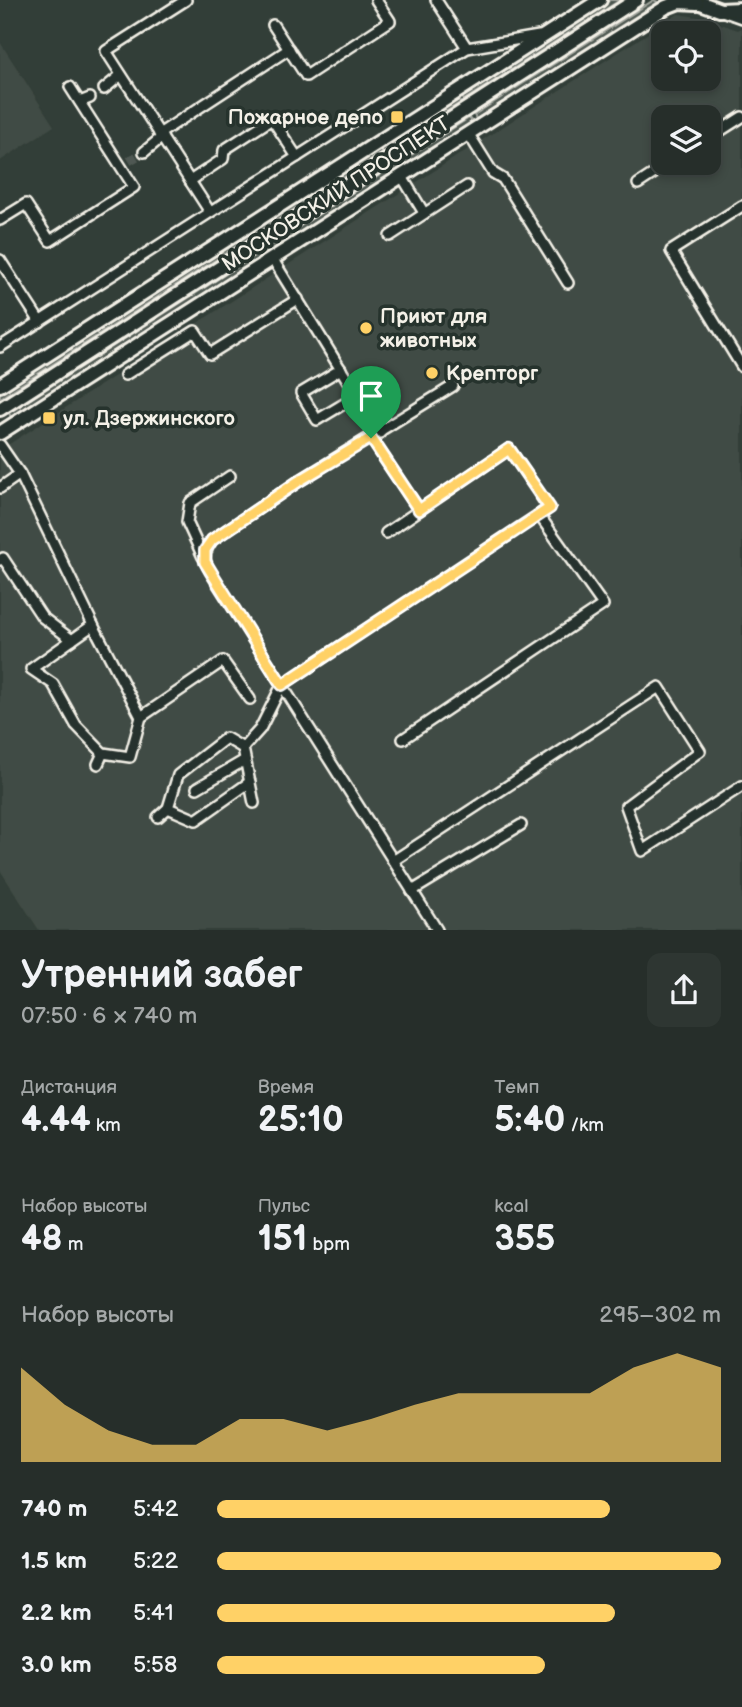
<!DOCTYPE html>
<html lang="ru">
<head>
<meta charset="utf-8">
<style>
  :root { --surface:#262e2a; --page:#2e3632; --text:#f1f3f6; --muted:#a4a8a8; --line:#424a47; --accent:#ffd166 }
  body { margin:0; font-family:"Balsamiq Sans",sans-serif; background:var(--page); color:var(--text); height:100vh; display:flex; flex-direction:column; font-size:26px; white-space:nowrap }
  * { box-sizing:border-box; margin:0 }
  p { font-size:23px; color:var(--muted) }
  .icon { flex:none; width:38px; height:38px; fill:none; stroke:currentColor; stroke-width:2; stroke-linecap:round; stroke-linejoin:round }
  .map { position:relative; height:930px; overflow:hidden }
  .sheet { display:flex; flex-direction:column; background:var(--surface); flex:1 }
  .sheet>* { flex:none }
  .fabs { position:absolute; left:651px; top:21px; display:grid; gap:14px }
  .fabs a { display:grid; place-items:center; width:70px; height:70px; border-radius:14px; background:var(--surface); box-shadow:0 4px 10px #0003,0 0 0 2px var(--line); font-size:35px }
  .pin { position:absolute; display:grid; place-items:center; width:60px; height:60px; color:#fff; margin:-72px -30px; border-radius:50% 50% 50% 0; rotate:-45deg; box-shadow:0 0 7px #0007 }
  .pin .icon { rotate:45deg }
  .round { display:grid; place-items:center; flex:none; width:74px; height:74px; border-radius:14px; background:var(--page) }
  .summary { display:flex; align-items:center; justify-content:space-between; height:119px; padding:0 21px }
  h1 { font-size:38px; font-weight:800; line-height:52px }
  .metrics { display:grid; grid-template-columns:repeat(3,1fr); gap:10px; height:119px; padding:7px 21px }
  .metrics div { display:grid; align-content:center }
  .metrics b { font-size:35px; font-weight:800 }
  .metrics small { font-size:19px; font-weight:400 }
  .metrics p { font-size:19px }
  .chart { height:196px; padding:14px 21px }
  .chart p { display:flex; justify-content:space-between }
  .chart svg { width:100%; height:126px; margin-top:7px; fill:var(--accent); opacity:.7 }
  ul { padding:0 21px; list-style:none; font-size:23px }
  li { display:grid; grid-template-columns:112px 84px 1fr; align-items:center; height:52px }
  li i { height:18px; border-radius:9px; background:var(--accent) }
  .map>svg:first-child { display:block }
  .built { fill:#404b44; fill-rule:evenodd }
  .green { fill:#4c564f; stroke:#a0a49c; stroke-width:2 }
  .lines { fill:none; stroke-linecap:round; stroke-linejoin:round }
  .minor-tunnel { stroke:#4f5952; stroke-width:9; stroke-dasharray:9 4.5; stroke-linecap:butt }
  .minor-casing { stroke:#f4f1e8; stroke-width:14 }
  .major-casing { stroke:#f4f1e8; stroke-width:18 }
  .minor { stroke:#26332d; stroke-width:9 }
  .major { stroke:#26332d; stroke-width:12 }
  .route-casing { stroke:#fff; stroke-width:14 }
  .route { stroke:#ffd166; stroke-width:9 }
  .poi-dot { fill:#ffd166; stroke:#26332d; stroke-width:2.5 }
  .labels { text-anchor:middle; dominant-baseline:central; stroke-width:7; stroke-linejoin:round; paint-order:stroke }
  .poi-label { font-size:21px; font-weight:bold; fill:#f4f1e8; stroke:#26332d; text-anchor:start }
  .street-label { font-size:21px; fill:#f4f1e8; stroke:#26332d }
</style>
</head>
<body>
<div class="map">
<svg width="742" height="930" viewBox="0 0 742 930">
  <rect width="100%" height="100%" fill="#323e38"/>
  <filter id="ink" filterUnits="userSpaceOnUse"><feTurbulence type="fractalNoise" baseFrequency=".0143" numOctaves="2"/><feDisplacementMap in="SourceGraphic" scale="14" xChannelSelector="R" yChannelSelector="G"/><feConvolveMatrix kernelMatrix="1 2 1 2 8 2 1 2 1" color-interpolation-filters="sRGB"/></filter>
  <g filter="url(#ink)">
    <!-- built -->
    <g class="built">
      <path d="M678 14 704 18 738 30 742 28V930H39L0 870V450ZM663 33H709V79H663ZM663 117H709V163H663Z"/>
      <polygon points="0,42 54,126 0,161"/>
    </g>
    <!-- green -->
    <g class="green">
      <polygon points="610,0 620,0 464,100 461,96"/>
      <polygon points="654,0 658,2 476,119 474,115"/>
      <polygon points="458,98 461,102 0,398 0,392"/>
      <polygon points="469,118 472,122 11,417 9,413"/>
    </g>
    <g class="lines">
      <!-- minor-tunnel -->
      <polyline class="minor-tunnel" points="129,161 144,152"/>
      <defs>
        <g id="minor">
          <polyline points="186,0 106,51 210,212"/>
          <polyline points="436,0 467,48"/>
          <polyline points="725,12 742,18"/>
          <polyline points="273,25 306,76 390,21 376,0"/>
          <polyline points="104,89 121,75"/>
          <polyline points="80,102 90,98"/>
          <polyline points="468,133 493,173 503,179 568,283"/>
          <polyline points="159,134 289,49"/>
          <polyline points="709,138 742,117"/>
          <polyline points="144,152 162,137"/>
          <polyline points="401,175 424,213"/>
          <polyline points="190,181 223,159 224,150 272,119 297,157"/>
          <polyline points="638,184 670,163"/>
          <polyline points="742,206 671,251 742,367"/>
          <polyline points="0,220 26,204 50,241 134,187 70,87"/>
          <polyline points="390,236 467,186"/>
          <polyline points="272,258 380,433"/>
          <polyline points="0,260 40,322"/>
          <polyline points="0,347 467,48 539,36"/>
          <polyline points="341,369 301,393 317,420 357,396"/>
          <polyline points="125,375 195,331 210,354 298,299"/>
          <polyline points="371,438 419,510"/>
          <polyline points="0,445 20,474 93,625 141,717 223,661 250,699"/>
          <polyline points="0,488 20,474"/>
          <polyline points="203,557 187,522 190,503 230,476"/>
          <polyline points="0,560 3,558 42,617 72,640"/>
          <polyline points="93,625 31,669 53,684 76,725 103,753"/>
          <polyline points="403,739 603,605 539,515"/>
          <polyline points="98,764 103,753 130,757 141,717"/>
          <polyline points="197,788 245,760"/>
          <polyline points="254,803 243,748 260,729 282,685 549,508 509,449 386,533"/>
          <polyline points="168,808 178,775 226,738 243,748"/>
          <polyline points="158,817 168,808 196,820 250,782"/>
          <polyline points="393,861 659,687 700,751 626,806 642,851 742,786"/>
          <polyline points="412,891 521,825"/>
          <path d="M437 930 218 584C207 566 199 559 212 540L299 481 453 386"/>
        </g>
        <g id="major">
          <polyline points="693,0 720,10 742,9"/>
          <polyline points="0,385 600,0"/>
          <polyline points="0,409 636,0"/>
          <polyline points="0,433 666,7 679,2 697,3"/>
        </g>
      </defs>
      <!-- minor casing -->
      <use href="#minor" class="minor-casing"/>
      <!-- major casing -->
      <use href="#major" class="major-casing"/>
      <!-- minor -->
      <use href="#minor" class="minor"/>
      <!-- major -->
      <use href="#major" class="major"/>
    </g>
  </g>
  <g class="lines" filter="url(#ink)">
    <defs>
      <polygon id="route" points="371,438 419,510 509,449 550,508 282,685 205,562 205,550 212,540 299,481"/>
    </defs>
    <!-- route casing -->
    <use href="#route" class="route-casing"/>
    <!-- route -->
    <use href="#route" class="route"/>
  </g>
  <!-- markers -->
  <g class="poi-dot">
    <rect x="390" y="110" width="14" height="14" rx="3.5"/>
    <circle cx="366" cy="328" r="7"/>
    <circle cx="432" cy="373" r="7"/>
    <rect x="42" y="411" width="14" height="14" rx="3.5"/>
  </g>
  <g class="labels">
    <!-- poi labels -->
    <g class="poi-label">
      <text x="383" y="117" text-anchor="end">Пожарное депо</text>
      <text x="380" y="316">Приют для<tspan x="380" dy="24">животных</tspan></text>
      <text x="446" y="373">Крепторг</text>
      <text x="63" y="418">ул. Дзержинского</text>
    </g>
    <!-- street labels -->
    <g class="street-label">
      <text transform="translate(336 194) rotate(-33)">МОСКОВСКИЙ ПРОСПЕКТ</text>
    </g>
  </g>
</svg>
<div class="fabs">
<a><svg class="icon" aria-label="locate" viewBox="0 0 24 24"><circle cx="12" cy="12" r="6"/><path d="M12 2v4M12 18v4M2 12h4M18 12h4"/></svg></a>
<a><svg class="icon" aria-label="layers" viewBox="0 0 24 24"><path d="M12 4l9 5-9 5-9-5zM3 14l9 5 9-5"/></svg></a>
</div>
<div class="pin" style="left:371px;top:438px;background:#1e9e55"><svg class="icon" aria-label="arrive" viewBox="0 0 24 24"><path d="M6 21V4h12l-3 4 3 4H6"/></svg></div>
</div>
<section class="sheet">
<div class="summary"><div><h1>Утренний забег</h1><p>07:50 · 6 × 740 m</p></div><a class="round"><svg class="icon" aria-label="share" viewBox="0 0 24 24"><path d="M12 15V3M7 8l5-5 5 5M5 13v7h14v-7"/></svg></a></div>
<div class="metrics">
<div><p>Дистанция</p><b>4.44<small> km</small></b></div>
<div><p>Время</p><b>25:10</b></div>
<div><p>Темп</p><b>5:40<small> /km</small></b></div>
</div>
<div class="metrics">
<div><p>Набор высоты</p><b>48<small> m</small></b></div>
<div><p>Пульс</p><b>151<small> bpm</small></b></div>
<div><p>kcal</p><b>355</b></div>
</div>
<div class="chart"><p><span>Набор высоты</span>295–302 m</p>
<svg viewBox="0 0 160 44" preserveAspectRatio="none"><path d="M0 44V11L10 24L20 33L30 38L40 38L50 29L60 29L70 33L80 29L90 24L100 20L110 20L120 20L130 20L140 11L150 6L160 11V44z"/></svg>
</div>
<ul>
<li><b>740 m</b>5:42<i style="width:78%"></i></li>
<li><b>1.5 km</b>5:22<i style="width:100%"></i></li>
<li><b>2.2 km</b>5:41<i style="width:79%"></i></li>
<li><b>3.0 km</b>5:58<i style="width:65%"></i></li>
</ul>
</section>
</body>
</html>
